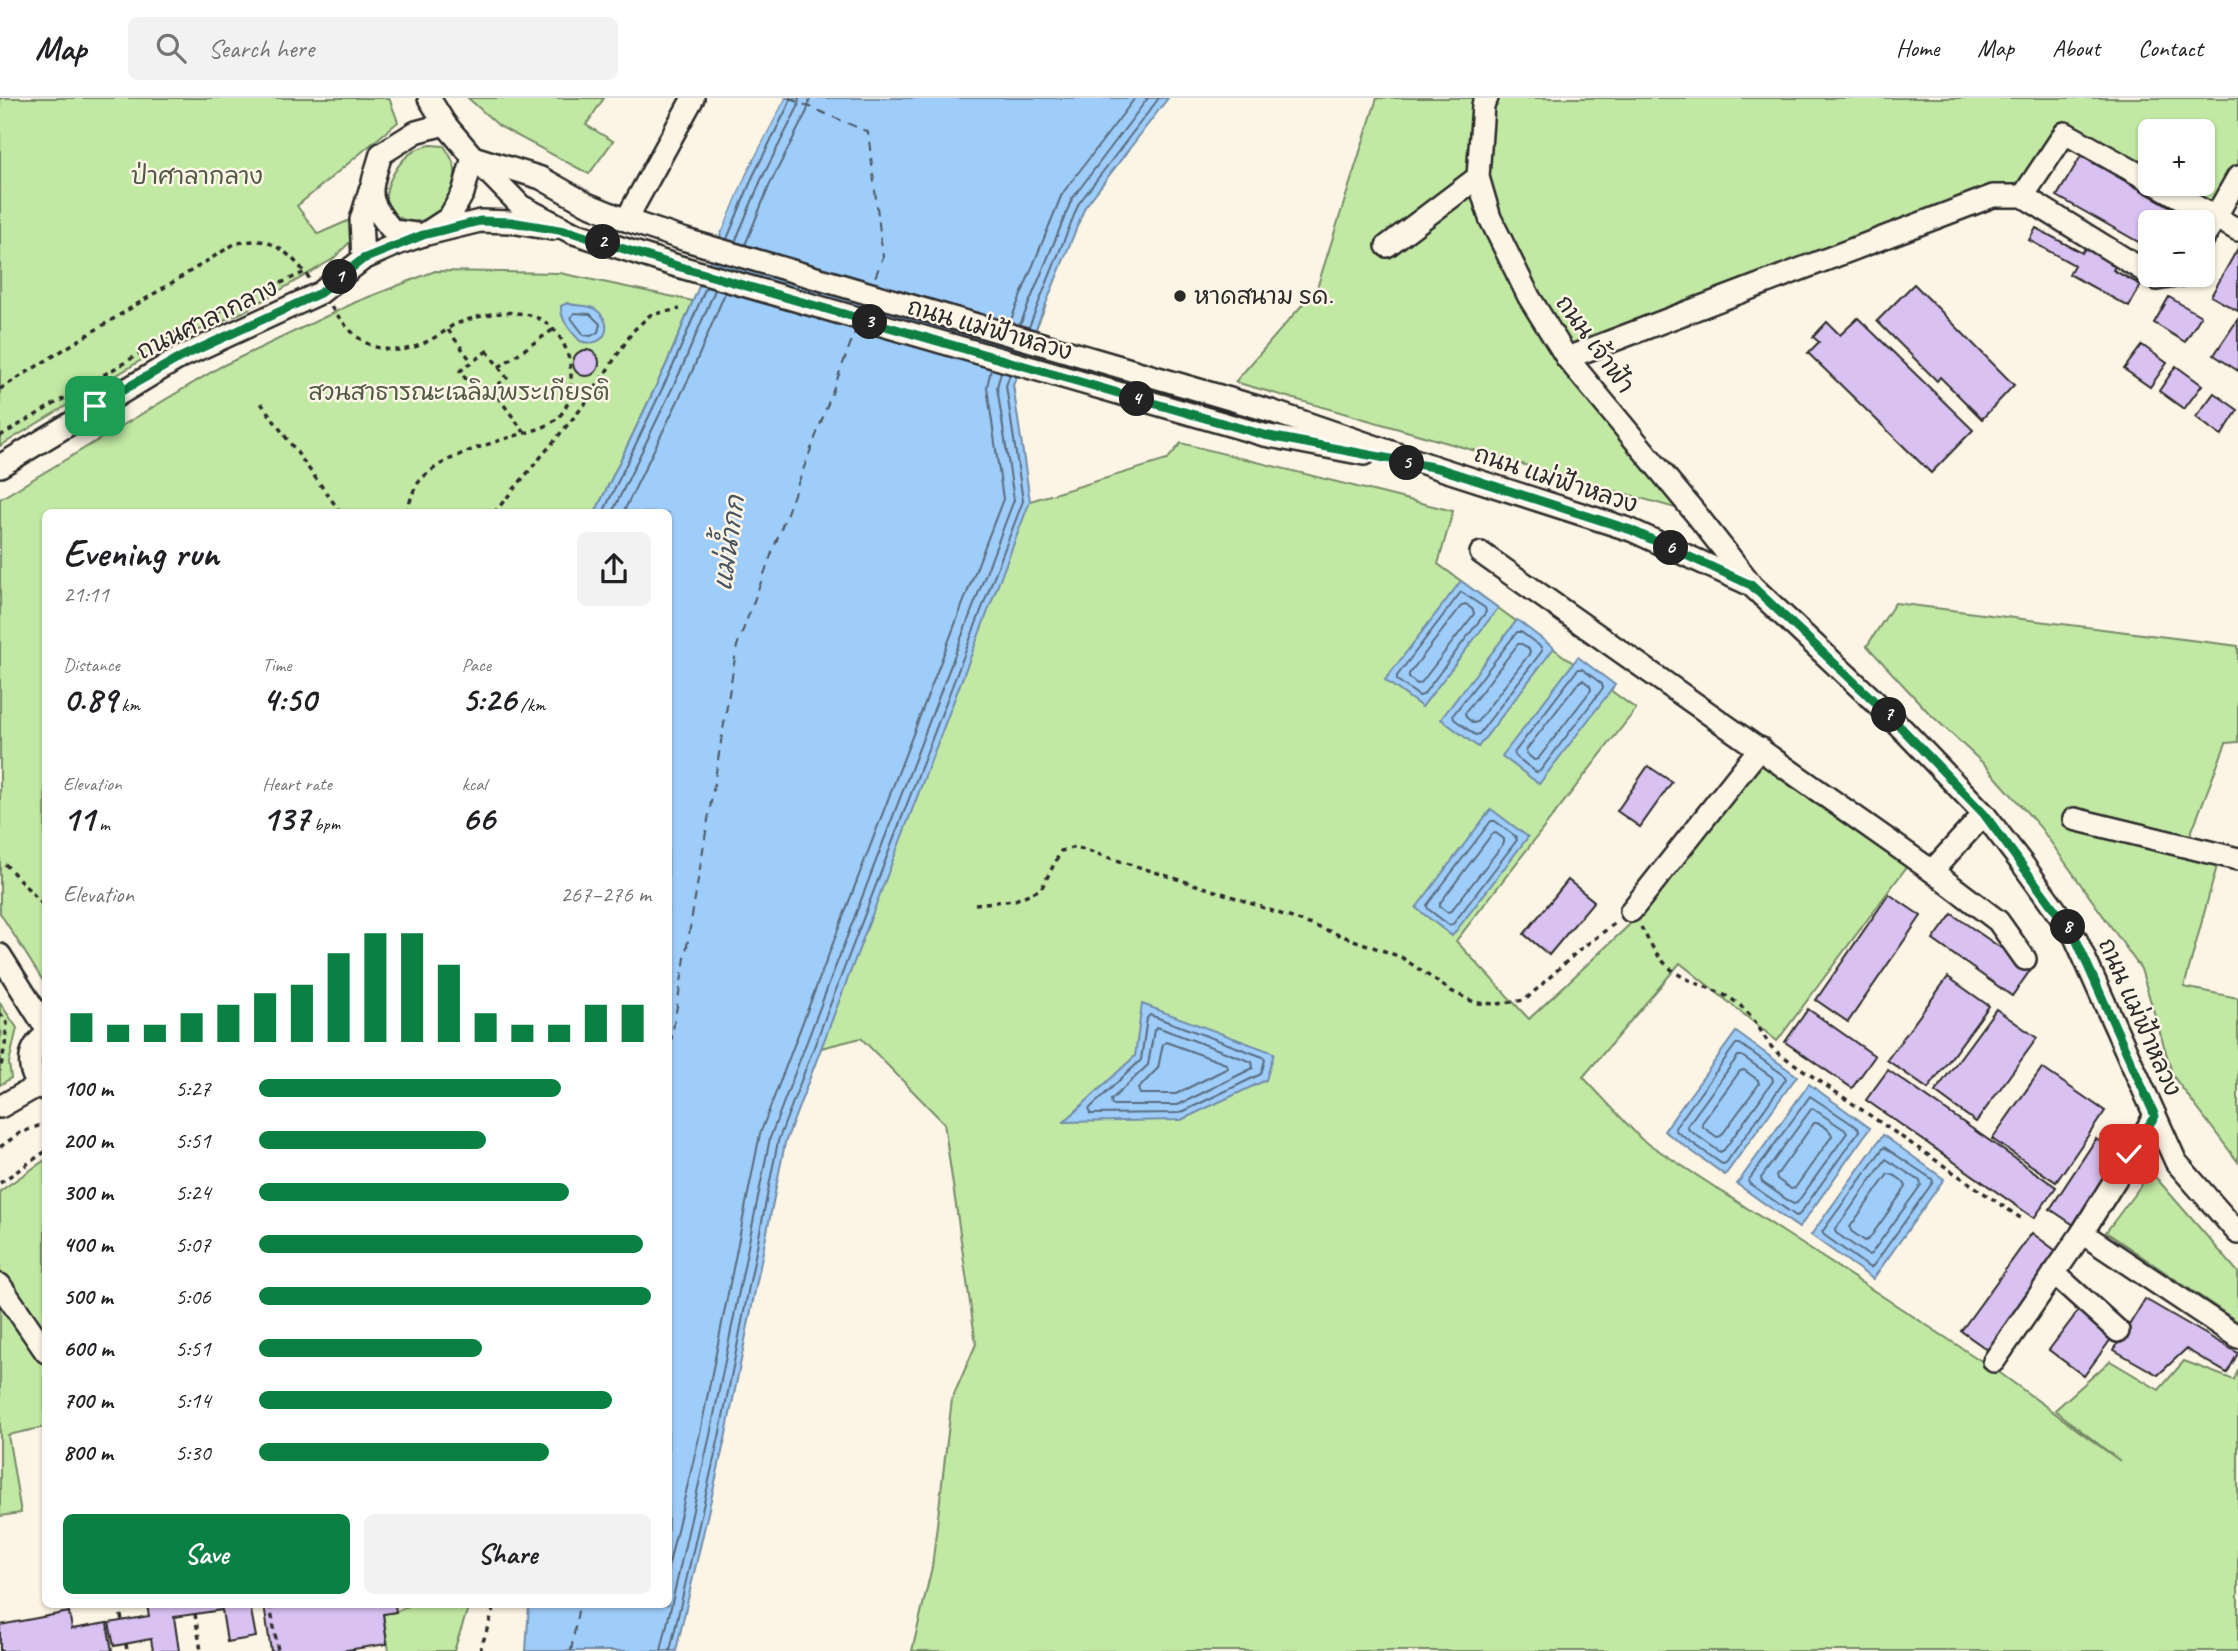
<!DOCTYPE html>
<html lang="en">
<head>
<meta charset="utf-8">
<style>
  :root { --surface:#fff; --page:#f2f2f2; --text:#202124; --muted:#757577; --line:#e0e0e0; --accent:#0b8043 }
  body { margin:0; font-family:Caveat,"Playpen Sans Thai",sans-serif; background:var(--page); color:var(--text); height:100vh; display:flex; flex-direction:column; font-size:26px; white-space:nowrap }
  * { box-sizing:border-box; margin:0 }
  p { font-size:23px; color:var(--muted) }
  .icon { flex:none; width:38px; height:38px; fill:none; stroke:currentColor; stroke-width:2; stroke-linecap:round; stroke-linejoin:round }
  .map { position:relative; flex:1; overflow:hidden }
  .details { position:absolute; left:42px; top:411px; width:630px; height:1099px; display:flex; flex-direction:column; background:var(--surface); border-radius:10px; box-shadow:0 2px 5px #0004 }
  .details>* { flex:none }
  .controls { position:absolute; left:2138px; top:21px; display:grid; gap:14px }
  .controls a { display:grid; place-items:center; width:77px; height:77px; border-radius:10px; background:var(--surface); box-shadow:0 2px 5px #0004; font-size:35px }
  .pin { position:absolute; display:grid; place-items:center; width:60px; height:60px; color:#fff; margin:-30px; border-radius:14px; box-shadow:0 4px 10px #0006 }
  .km { position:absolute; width:35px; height:35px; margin:-18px; border-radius:50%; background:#222; color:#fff; font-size:19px; line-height:35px; text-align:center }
  .round { display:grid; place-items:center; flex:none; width:74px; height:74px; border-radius:10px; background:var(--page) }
  .overview { display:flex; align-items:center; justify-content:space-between; height:119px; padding:0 21px }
  h1 { font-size:38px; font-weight:700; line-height:52px }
  .figures { display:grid; grid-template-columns:repeat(3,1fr); gap:10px; height:119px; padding:7px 21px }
  .figures div { display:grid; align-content:center }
  .figures b { font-size:35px; font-weight:700 }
  .figures small { font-size:19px; font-weight:400 }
  .figures p { font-size:19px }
  .chart { height:196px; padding:14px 21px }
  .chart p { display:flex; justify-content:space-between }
  .chart svg { width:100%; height:126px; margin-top:7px; stroke:var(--accent); stroke-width:6 }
  .cta { display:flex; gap:14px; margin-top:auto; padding:14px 21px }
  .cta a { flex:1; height:80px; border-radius:10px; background:var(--accent); color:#fff; font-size:28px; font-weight:700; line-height:80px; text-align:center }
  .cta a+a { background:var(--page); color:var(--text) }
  ul { padding:0 21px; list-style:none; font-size:23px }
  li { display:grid; grid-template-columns:112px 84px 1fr; align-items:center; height:52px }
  li i { height:18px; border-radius:9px; background:var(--accent) }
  header { display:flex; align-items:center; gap:42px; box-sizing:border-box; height:98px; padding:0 35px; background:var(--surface); border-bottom:2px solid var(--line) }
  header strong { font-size:33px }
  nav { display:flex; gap:38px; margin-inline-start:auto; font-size:24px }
  .search { width:490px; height:63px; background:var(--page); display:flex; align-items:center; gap:18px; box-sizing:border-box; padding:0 24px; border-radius:10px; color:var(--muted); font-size:26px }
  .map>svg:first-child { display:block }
  .green { fill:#c2e9a4; stroke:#768a68; stroke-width:2 }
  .water { fill:#9fcdfa; stroke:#718ca7; stroke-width:2 }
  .pier { fill:#fcf5e5 }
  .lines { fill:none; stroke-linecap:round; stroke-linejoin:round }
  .shore { stroke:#596c7e; stroke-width:2 }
  .ferry { stroke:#48545f; stroke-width:2; stroke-dasharray:9 7; stroke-linecap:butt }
  .building { fill:#d9c1f1; stroke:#2b2b2b; stroke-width:2 }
  .minor-casing { stroke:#2b2b2b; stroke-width:26 }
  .path { stroke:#2b2b2b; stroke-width:3.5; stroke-dasharray:5 5; stroke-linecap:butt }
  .minor { stroke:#fcf5e5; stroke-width:21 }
  .route-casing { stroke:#fff; stroke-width:14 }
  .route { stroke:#0b8043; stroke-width:9 }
  .poi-dot { fill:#2b2b2b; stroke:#fcf5e5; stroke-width:2.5 }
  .labels { text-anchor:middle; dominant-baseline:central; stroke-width:5; stroke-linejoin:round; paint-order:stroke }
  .park-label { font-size:24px; fill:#515a49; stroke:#fcf5e5 }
  .poi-label { font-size:24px; fill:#2b2b2b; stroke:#fcf5e5; text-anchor:start }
  .street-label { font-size:24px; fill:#2b2b2b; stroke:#fcf5e5 }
  .water-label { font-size:26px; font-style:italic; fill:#48545f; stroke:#fcf5e5 }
</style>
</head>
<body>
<header>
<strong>Map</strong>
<div class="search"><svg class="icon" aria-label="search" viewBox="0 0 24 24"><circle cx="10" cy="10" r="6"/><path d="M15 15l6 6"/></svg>Search here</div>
<nav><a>Home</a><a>Map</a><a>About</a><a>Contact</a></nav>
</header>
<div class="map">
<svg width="2238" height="1553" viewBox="0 0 2238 1553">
  <rect width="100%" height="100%" fill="#fcf5e5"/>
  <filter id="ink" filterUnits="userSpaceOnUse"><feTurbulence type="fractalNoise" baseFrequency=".0143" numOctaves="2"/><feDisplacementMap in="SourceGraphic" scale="14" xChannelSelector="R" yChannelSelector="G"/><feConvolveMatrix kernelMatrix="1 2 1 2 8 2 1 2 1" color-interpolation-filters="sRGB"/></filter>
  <g filter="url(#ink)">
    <!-- green -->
    <g class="green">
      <polygon points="0,0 389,0 398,24 297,108 318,136 350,122 354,140 333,161 243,214 173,243 0,348"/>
      <polygon points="468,0 604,0 586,27 613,43 589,76 499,28"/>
      <polygon points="1377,0 2238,0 2238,79 2216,119 2156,86 2203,86 2203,33 2151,33 2151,83 2065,35 2023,98 1568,260 1696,416 1235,284 1317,190"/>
      <path d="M431 47 444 48C458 68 458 76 449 98 440 119 418 131 397 118 393 116 388 112 387 106 382 88 400 60 416 52 420 49 427 48 431 47Z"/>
      <polygon points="435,173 560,175 693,203 667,265 595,415 46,415 45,886 0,815 0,401 220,269 356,204"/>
      <polygon points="1046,206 1013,287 1028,409 1030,403 1167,362 1181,345 1453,413 1438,466 1636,611 1456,843 1529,921 1644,813 1763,665 1908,767 1777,943 1680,865 1583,979 1641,1041 2000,1275 2120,1363 2055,1312 2110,1263 2159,1292 2184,1263 2234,1282 2238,1271 2238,1553 912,1553 932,1469 952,1301 976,1246 944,1025 861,940 821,950 856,822 874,586"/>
      <polygon points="1895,505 2238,548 2238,644 2226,645 2186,748 2220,757 2184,889 2238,900 2238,1064 2173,978 2141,871 2040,729 1986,668 1929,615 1867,548"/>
      <polygon points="0,905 17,930 9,965 11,980 0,987 0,941 2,935 0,932"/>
      <polygon points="45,1062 45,1329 8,1337 21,1415 0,1418 0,1093"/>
      <polygon points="2151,1074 2238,1174 2238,1224 2106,1134"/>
      <polygon points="410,1507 469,1507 454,1553 389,1553 383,1516 396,1514"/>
    </g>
    <!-- water -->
    <g class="water">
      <polygon points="785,0 1168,0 1085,109 1013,287 1030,403 785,1045 725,1341 676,1553 526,1553 529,1507 668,1507 668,415 595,415 667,265 746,76"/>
      <path d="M567 205C576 209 587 206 595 211 617 226 604 252 580 243 571 233 560 222 561 208Z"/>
      <polygon points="1461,483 1498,510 1422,609 1385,582"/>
      <polygon points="1517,522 1554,550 1478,649 1441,621"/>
      <polygon points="1578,559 1615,587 1539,686 1502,658"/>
      <polygon points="1491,711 1528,739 1452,838 1416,810"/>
      <polygon points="1142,906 1274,955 1266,982 1181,1022 1064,1024 1135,958"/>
      <polygon points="1736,934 1797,978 1725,1077 1664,1033"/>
      <polygon points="1809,986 1870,1030 1799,1130 1737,1086"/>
      <polygon points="1883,1037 1944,1081 1873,1181 1811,1137"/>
    </g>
    <!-- pier -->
    <polygon class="pier" points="781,0 785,0 746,75 722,133 719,132 743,74"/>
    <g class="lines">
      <!-- shore -->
      <g class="shore">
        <polyline points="727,141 753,78 789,6 790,0"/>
        <polyline points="735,144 761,82 798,9 799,0"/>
        <polyline points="745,147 770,86 807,13 810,0"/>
        <polygon points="574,215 590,216 600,226 598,234 591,238 584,237 571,220"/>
        <polyline points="1010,224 1062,96 1135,0"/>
        <polyline points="1020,227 1072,101 1148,0"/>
        <polyline points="1029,229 1079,105 1159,0"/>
        <polyline points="603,415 673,268 706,189"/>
        <polyline points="612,415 681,272 715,192"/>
        <polyline points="623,415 691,276 725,195"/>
        <polygon points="1461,494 1485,510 1486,514 1423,597 1419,598 1397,582 1397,578"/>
        <polygon points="1466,506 1473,512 1474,516 1421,585 1417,586 1409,580 1409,576 1462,507"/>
        <polygon points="1517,534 1521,534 1541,549 1542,553 1479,636 1475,637 1454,621 1453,617"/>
        <polygon points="1518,546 1522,546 1529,551 1530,555 1477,624 1473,625 1466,619 1465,615"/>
        <polygon points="1578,571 1582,571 1602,586 1603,590 1540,673 1536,674 1515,658 1514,655"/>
        <polygon points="1583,582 1590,588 1591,592 1538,661 1534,662 1527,656 1526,652 1579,584"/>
        <polygon points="1491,723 1495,723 1515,738 1517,742 1453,826 1449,827 1428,811 1427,807"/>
        <polygon points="1496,735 1504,741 1504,745 1451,813 1447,814 1440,809 1440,805 1492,736"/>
        <polygon points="1150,917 1263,959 1265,962 1261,976 1180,1015 1090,1016 1089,1011 1141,962 1147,920"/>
        <polygon points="1157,929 1252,964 1253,970 1178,1007 1112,1007 1111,1002 1148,967 1154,932"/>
        <polygon points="1166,944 1226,966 1228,970 1176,996 1140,996 1138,991 1158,970 1163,946"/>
        <polygon points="1736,946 1740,946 1784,977 1786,981 1726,1065 1722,1066 1677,1034 1675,1030"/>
        <polygon points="1738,958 1742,958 1772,979 1773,983 1724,1052 1720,1054 1689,1032 1687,1028"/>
        <polygon points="1744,972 1758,982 1759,986 1721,1038 1717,1039 1703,1029 1702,1025 1740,973"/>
        <polygon points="1810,998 1858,1030 1859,1033 1799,1117 1796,1118 1750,1086 1748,1083"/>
        <polygon points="1812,1010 1845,1032 1847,1035 1797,1105 1793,1106 1762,1084 1761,1080"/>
        <path d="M1814 1025C1820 1024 1831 1032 1832 1038L1795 1090 1791 1091 1777 1081 1776 1078Z"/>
        <polygon points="1884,1049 1932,1081 1933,1084 1873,1168 1870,1170 1824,1137 1822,1134"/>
        <polygon points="1886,1061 1920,1083 1921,1087 1871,1156 1868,1157 1836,1135 1835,1132"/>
        <path d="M1888 1076C1894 1076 1905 1083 1906 1089L1869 1141 1865 1143 1851 1133 1850 1129Z"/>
        <polyline points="668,1470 700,1335 760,1036 1003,401 987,289 991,271"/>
        <polyline points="661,1553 710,1337 770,1040 1014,402 997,289 1001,274"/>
        <polyline points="670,1553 719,1339 778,1043 1023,403 1006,288 1010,276"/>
      </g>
      <!-- ferry -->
      <g class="ferry">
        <polyline points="789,0 868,34 883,159 872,187"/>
        <polyline points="668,962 737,548 856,231"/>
        <polyline points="571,1553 579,1507"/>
      </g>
    </g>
    <!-- building -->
    <g class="building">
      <polygon points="2081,58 2197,124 2151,124 2151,151 2057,98"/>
      <polygon points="2036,130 2082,155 2087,147 2117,164 2113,172 2141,187 2129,209 2069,176 2074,167 2029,142"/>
      <polygon points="2238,150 2238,213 2211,198"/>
      <polygon points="1914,186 2014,287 1982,321 1940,279 1937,283 1877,223"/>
      <polygon points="2169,199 2201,218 2185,244 2154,225"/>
      <polygon points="1858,220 1973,332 1931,375 1808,255 1819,244 1813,239 1827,224 1840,237"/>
      <polygon points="2238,221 2238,273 2214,257"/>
      <polygon points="2142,247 2167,265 2150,289 2124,271"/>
      <circle cx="586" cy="265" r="13"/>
      <polygon points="2176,268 2202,287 2184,311 2159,293"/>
      <polygon points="2214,295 2238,312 2221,338 2196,319"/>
      <polygon points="1648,668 1672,684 1640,729 1617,713"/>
      <polygon points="1568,782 1594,803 1549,857 1524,836"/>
      <polygon points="1889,796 1921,818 1848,924 1816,902"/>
      <polygon points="1952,816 2031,871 2012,898 1933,842"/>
      <polygon points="1948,879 1989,908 1928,991 1887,962"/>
      <polygon points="1808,911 1875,958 1852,990 1785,944"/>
      <polygon points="1996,911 2037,940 1976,1024 1935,994"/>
      <polygon points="2042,970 2105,1013 2056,1084 1992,1041"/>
      <polygon points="1888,972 2056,1089 2034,1120 1866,1002"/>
      <polygon points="2096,1041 2120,1057 2074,1127 2050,1111"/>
      <polygon points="2032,1135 2059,1155 1988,1252 1961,1233"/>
      <polygon points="2145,1201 2238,1255 2227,1275 2186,1251 2158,1277 2114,1252"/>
      <polygon points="2079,1212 2114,1237 2084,1278 2049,1252"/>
      <polygon points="147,1507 250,1507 256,1539 227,1544 222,1512 174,1519 179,1553 153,1553 151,1541 114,1548 109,1525 149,1518"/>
      <polygon points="264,1507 395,1507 396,1514 383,1516 387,1546 340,1553 271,1553"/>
      <polygon points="69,1514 72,1531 107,1525 112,1553 0,1553 0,1527"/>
    </g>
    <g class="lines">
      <defs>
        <g id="minor">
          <polyline points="429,0 445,26 473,59 521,108 571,134 677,168 1264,337 1364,356"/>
          <polyline points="1487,0 1483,7 1478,79 1490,120 1529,199 1567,260 1696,416 1750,485"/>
          <path d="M445 26 416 34 381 56C369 96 365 100 393 133L423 137 449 120 463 95 473 59"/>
          <polyline points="473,59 541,80 587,106 626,122 686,142 1271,313 1438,370 1631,432 1751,487 1888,616 1984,716 2024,768 2075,839 2176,1064 2238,1135"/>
          <polyline points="2156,86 2238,132"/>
          <polyline points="2023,98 2065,35 2151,83"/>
          <polyline points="626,122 693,0"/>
          <polyline points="2203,141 2238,79"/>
          <polyline points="1387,148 1478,79"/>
          <polyline points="363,161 361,122 370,92"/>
          <polyline points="2151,177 2157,181 2182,177"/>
          <polyline points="1567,260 1993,98 2023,98 2151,177"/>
          <polyline points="0,368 179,260 320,195 363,161 397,146 423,137 480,123 511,124 552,131"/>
          <polyline points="1481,455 1932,773 1998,823 2025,861"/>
          <polyline points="2074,721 2238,761"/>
          <polyline points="1932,773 1984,716"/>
          <polyline points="1631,813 1760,650"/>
          <polyline points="0,857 46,930"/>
          <path d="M46 937C25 952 26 977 46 992"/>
          <polyline points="0,1009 39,987"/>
          <polyline points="2155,1018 2082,1135 2238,1239"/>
          <polyline points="2054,1175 2118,1233"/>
          <polyline points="0,1187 46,1254"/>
          <polyline points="1994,1263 2082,1135"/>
        </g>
      </defs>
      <!-- minor casing -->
      <use href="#minor" class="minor-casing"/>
      <!-- path -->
      <g class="path">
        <path d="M331 209C349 232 362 251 394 252 409 253 426 245 439 237 445 234 450 228 456 226 486 214 533 205 556 234 570 251 574 277 569 299 566 316 553 326 538 331 503 342 441 356 418 385 412 393 410 406 406 415"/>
        <polyline points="448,232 472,264"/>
        <polygon points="487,253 507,280 480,300 460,273"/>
        <polyline points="499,269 554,231"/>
        <path d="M0 291 236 145C244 145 252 142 260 143 280 145 298 165 310 181"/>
        <polyline points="492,291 524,334"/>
        <polyline points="261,305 341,415"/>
        <polyline points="0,338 185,229 305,174"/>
        <polyline points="494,415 585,306 633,233 650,217 680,211"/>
        <polyline points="5,766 46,810"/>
        <polyline points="975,806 1015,802 1041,791 1061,753 1075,749 1225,796 1401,859 1451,893 1476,905 1498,906 1525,902 1578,853 1618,823"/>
        <path d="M1641 829C1651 847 1660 865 1678 876 1697 888 1719 891 1737 905 1757 920 1759 934 1774 952L2022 1121"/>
        <polyline points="0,915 7,925 5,947 0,973"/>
        <polyline points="0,1049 20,1035 46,1025"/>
        <polyline points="0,1085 46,1053"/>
        <polyline points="119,1507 122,1523"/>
        <polyline points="270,1507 278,1553"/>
        <polyline points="195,1516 201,1553"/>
        <polyline points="126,1546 127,1553"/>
        <polyline points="353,1551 354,1553"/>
        <polyline points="480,1553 495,1507"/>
      </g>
      <!-- minor -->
      <use href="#minor" class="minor"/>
    </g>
  </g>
  <g class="lines" filter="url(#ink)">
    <defs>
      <polyline id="route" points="95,308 179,260 320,195 363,161 423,137 480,123 511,124 571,134 677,168 1264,337 1438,370 1631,432 1751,487 1888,616 1984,716 2075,839 2155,1018 2129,1056"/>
    </defs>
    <!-- route casing -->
    <use href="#route" class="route-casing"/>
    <!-- route -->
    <use href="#route" class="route"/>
  </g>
  <!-- markers -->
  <circle class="poi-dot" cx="1180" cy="198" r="7"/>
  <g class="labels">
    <!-- park labels -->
    <g class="park-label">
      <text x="197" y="78">ป่าศาลากลาง</text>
      <text x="459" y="294">สวนสาธารณะเฉลิมพระเกียรติ</text>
    </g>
    <!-- poi labels -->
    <g class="poi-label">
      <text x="1194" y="198">หาดสนาม รด.</text>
    </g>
    <!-- street labels -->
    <g class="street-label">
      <text transform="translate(207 221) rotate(-26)">ถนนศาลากลาง</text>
      <text transform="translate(990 231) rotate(16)">ถนน แม่ฟ้าหลวง</text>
      <text transform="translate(1595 246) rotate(54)">ถนน เจ้าฟ้า</text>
      <text transform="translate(1556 381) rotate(18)">ถนน แม่ฟ้าหลวง</text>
      <text transform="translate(2140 919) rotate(66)">ถนน แม่ฟ้าหลวง</text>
    </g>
    <!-- water labels -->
    <g class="water-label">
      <text transform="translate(729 445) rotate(-82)">แม่น้ำกก</text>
    </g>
  </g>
</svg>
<div class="controls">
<a>+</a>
<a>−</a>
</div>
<div class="pin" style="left:95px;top:308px;background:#1e9e55"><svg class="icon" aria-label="arrive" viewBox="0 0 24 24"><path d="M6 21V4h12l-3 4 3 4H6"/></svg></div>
<div class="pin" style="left:2129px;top:1056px;background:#d93025"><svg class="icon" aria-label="check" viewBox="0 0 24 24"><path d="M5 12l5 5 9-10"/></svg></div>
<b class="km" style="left:340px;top:179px">1</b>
<b class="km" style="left:603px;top:144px">2</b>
<b class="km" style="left:870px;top:224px">3</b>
<b class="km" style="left:1137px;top:301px">4</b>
<b class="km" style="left:1407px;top:365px">5</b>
<b class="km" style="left:1671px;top:450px">6</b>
<b class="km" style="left:1889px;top:617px">7</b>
<b class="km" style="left:2068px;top:829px">8</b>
<section class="details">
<div class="overview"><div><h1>Evening run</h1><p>21:11</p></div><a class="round"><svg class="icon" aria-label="share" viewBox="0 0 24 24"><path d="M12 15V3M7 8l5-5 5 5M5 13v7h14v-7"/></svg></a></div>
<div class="figures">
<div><p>Distance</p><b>0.89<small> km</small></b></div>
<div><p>Time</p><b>4:50</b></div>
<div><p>Pace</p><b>5:26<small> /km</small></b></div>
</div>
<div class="figures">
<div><p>Elevation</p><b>11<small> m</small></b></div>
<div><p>Heart rate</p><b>137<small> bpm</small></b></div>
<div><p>kcal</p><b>66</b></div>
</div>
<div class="chart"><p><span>Elevation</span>267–276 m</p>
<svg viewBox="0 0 160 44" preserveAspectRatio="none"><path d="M5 44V34M15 44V38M25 44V38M35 44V34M45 44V31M55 44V27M65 44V24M75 44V13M85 44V6M95 44V6M105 44V17M115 44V34M125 44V38M135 44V38M145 44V31M155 44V31"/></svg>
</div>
<ul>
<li><b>100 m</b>5:27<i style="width:77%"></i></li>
<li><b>200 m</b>5:51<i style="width:58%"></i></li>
<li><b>300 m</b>5:24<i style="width:79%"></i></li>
<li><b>400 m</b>5:07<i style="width:98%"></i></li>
<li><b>500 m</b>5:06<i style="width:100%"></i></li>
<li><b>600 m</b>5:51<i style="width:57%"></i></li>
<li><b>700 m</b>5:14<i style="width:90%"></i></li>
<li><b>800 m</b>5:30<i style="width:74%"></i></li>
</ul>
<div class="cta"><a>Save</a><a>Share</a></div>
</section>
</div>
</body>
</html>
